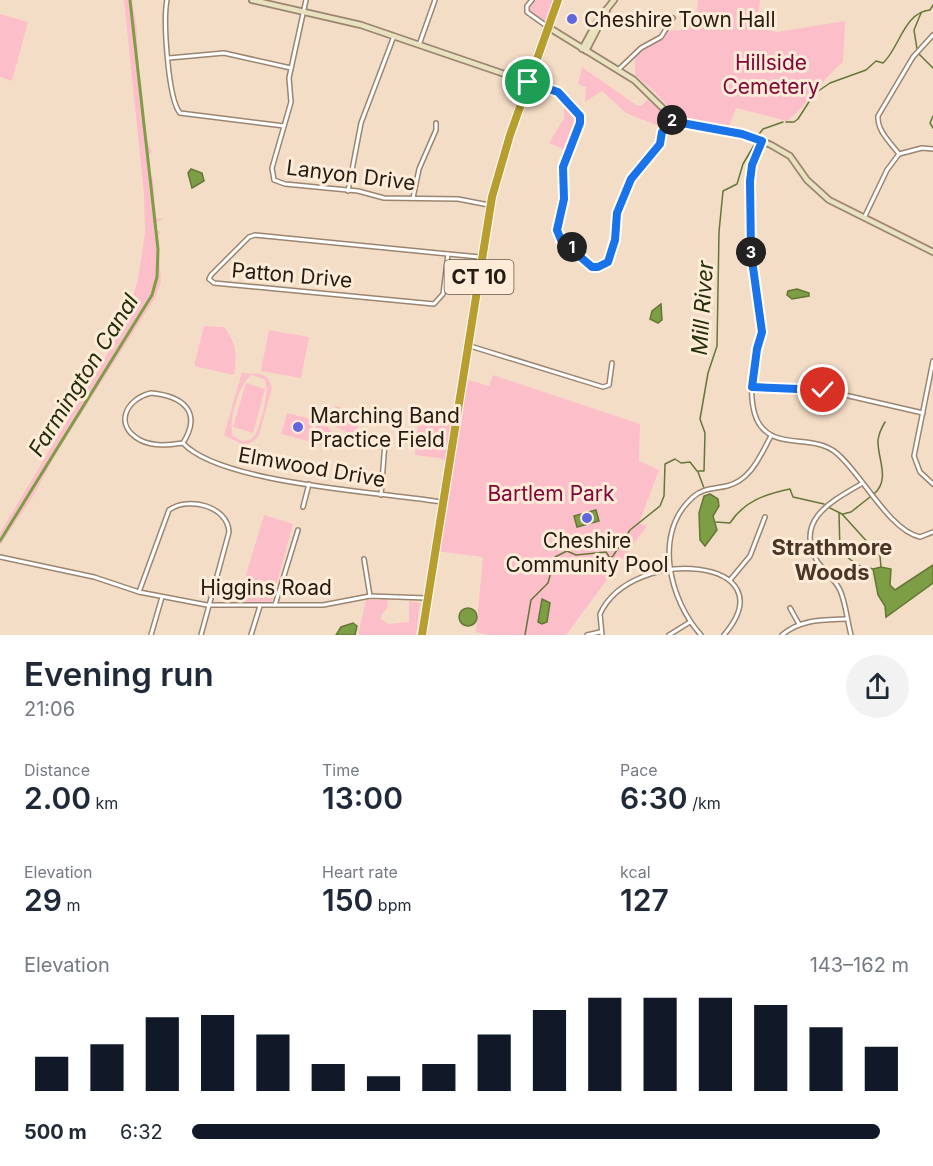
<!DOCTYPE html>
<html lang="en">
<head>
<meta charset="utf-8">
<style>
  :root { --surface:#fff; --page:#f2f2f3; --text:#1f2937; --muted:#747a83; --accent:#111827 }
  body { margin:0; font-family:Inter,sans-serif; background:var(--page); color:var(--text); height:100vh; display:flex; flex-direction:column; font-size:22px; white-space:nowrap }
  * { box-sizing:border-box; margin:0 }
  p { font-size:20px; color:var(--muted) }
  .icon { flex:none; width:33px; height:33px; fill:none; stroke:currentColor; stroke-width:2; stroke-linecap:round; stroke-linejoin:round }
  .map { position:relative; height:635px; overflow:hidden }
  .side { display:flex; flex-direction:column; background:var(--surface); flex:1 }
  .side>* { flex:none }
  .pin { position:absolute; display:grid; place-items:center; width:51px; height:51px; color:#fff; margin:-26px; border:3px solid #fff; border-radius:50%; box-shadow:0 2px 6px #0007 }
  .km { position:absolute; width:30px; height:30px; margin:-15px; border-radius:50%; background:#222; color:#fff; font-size:16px; line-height:30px; text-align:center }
  .round { display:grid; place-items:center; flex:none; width:63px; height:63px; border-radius:32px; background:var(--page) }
  .overview { display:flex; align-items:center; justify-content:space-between; height:102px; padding:0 24px }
  h1 { font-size:33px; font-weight:600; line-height:45px }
  .figures { display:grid; grid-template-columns:repeat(3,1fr); gap:9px; height:102px; padding:6px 24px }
  .figures div { display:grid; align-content:center }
  .figures b { font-size:30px; font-weight:600 }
  .figures small { font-size:16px; font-weight:400 }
  .figures p { font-size:16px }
  .chart { height:168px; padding:12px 24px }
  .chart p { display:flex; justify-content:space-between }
  .chart svg { width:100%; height:108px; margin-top:6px; stroke:var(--accent); stroke-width:6 }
  ul { padding:0 24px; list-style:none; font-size:20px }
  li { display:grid; grid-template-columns:96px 72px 1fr; align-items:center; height:45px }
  li i { height:15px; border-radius:8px; background:var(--accent) }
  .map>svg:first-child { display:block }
  .green { fill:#fcbfca; fill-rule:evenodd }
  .water { fill:#7e9e45; stroke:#637736; stroke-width:1.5 }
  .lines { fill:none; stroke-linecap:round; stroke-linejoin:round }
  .stream { stroke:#637736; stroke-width:1.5 }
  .canal { stroke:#7e9e45; stroke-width:3 }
  .street-casing { stroke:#9a8570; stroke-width:6 }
  .secondary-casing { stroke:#9a8570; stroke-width:8 }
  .highway-casing { stroke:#fff; stroke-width:10 }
  .street { stroke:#fff; stroke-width:3 }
  .secondary { stroke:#e9e2c0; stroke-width:4.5 }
  .highway { stroke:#b79e2e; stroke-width:8 }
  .route-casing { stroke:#fff; stroke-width:12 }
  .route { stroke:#1a73e8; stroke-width:8 }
  .poi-dot { fill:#5f66de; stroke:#feebd8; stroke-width:2 }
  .labels { text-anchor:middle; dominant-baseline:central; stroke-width:6; stroke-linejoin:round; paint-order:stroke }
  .shield { fill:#feebd8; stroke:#655a4e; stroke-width:1.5 }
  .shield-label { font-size:20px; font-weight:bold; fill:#241c13 }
  .poi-label { font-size:21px; fill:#241c13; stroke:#feebd8; text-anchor:start }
  .park-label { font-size:21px; fill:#820739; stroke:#feebd8 }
  .street-label { font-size:21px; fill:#241c13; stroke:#feebd8 }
  .water-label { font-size:22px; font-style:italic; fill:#222f09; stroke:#feebd8 }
  .neighbourhood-label { font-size:22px; font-weight:bold; fill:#493624; stroke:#feebd8 }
</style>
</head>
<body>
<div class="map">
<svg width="933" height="635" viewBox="0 0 933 635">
  <rect width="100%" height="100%" fill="#f4ddc6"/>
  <!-- green -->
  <g class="green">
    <path d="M124 0H132C133 11 137 22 137 32 137 49 143 144 152 151L149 155 150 175 153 178 156 218 163 219 157 222V230L161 232 158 236 161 282 155 298 57 452 32 498 0 545V533L112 346 129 311 138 279 145 233 144 194Z"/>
    <polygon points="536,0 555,0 547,24 528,10"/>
    <path d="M698 0H760L757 28 777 32 845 21 843 62C821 80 809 104 787 121L736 108 728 129 678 118 655 92 635 75V55L662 39 667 31 682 30 696 20Z"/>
    <polygon points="0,14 28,22 12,81 0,77"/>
    <polygon points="582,67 636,105 641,106 650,97 669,118 661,127 626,113 602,91 585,102 586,87 578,84"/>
    <polygon points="564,108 573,113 577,121 565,150 549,143 564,118"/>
    <path d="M204 326 224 327C237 344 237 355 234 375L194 366Z"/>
    <polygon points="269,330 309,337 301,378 261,371"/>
    <path d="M242 372C253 377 267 367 272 388L259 435 254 441 244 445 224 435ZM252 375 264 379C271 388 261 424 255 435 252 440 247 441 242 441L233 436C227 424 240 380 252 375Z"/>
    <polygon points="493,375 640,424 639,461 659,470 639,523 647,526 566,635 488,635 476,632 483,557 435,551 450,463 439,458 415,455 418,423 426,410 456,413 462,378 489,386"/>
    <polygon points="246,383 265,389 253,433 233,427"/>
    <polygon points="335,406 358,413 360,419 355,436 336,427"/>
    <polygon points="287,413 314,420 308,441 281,434"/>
    <polygon points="316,424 326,425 335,436 335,446 315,444"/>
    <polygon points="264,515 293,524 271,605 236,608"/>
    <polygon points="387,599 388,606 380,618 388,624 409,622 409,601 420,603 416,635 358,635 366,600"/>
  </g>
  <!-- water -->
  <g class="water">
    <polygon points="191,169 202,173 204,181 192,188 188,173"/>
    <polygon points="797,289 809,293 809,296 792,299 787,295 788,291"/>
    <polygon points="661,304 662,320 658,323 650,319 652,311"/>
    <polygon points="710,494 718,499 719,506 713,516 717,530 705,546 700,540 699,513 704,496"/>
    <polygon points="596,510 599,521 577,527 574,516"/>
    <polygon points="933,565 933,583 886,617 885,606 878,595 873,569 881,567 891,569 890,585 895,590"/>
    <polygon points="542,599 550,603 547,622 542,624 538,622"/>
    <circle cx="468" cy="617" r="9"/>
    <polygon points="353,623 357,626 355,635 336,635 341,627"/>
  </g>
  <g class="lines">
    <!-- stream -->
    <g class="stream">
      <polyline points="917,49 914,30 921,13"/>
      <polyline points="919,54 933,68"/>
      <polyline points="933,116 930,123 933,128"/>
      <path d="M786 122H794L798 119 814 94 830 83 866 70 876 61 883 63C899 49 904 12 930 10L933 5"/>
      <polyline points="759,134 763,129 783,122"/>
      <polyline points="698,472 704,488"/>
      <path d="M874 494C891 479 877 458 878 440 879 433 882 427 885 422"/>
      <polyline points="828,507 842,514 880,556 881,567"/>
      <polyline points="839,513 840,551 857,565 873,569"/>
      <polyline points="843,514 851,512 870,497"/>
      <path d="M716 522 730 523C744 501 766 494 790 489L793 497 824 504"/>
      <polyline points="525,635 531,600 548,583 555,557 567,551 576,555 606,552 610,558 613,556 630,530 660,506 664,496 665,464 675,459 681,463 690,462 697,471 704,471 705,433 700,419 708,373 717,346 719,232 723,191 737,184 743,164 756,142"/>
    </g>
    <!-- canal -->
    <polyline class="canal" points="0,541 152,295 157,277 158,249 130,0"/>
    <defs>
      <g id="street">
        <path d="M167 0C163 20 168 99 180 113L284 126"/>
        <polyline points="306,0 289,78 291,102 272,168 274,180 285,184 358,191 384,198 458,199 489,205"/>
        <polyline points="532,0 527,6 527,12 548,27"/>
        <polyline points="419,45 435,0"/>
        <polyline points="169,58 224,53 291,68"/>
        <polyline points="618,70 641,48 661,37 673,18"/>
        <path d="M529 83 558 92 580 116V123L563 167 565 199 557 230C560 240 566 242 573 248 584 259 592 276 608 262L615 240 617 213 631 179 660 144"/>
        <polyline points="664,131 664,138 660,144 662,132 673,119"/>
        <path d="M762 141C758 149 754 158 751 166 744 196 751 250 755 280 758 296 762 314 762 330 761 336 758 342 757 348 752 369 748 400 757 420 772 451 810 434 834 451 859 469 888 530 920 537L933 532"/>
        <path d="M899 154C890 142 877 131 878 116L913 57 933 35"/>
        <polyline points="899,154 922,148 933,149"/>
        <polyline points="348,191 361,123 394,36"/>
        <polyline points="413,198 419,169 436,130 436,123"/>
        <polyline points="864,218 887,170 899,154"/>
        <polygon points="255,235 448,254 443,294 434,304 214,283 209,279 211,275 249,237"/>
        <polyline points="448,254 480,257"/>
        <polyline points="470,346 603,387 609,385 612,363"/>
        <polyline points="933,361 914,456 920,472 933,484"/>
        <polyline points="753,387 823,390 923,413"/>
        <path d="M151 393C182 396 203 411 183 443 169 445 154 447 140 440 113 425 126 399 151 393Z"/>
        <path d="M183 443C220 484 383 492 441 502"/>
        <polyline points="381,495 385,442"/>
        <polyline points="303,507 309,484"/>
        <polyline points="0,557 94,577 139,592 207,605 323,605 370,596 426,598"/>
        <polyline points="364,559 370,596"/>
        <polyline points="730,580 750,556 765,517"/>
        <path d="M139 592 169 510C188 496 228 506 229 532L201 635"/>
        <polyline points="275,605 298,530"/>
        <polyline points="790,608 799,624"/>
        <polyline points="151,635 162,597"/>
        <polyline points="251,635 260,606"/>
        <polyline points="587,635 600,632"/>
        <path d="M602 635 600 614C632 544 790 558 724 635"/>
        <polyline points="669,635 690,622"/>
        <path d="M701 635C670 601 652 533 693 497 703 488 714 489 727 486 751 480 760 456 771 436"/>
        <path d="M782 635C801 619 823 620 846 619"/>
        <path d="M851 635C847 620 846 604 840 590 834 578 824 571 817 561 794 520 832 501 861 484"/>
      </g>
      <g id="secondary">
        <polyline points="252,0 361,25 528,82"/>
        <polyline points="548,27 634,80 676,121 750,136 771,145 790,156 807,180 829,200 933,252"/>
        <polyline points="582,49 598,20 614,0"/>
        <polyline points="586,51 607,10"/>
      </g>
      <polyline id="highway" points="422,635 492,197 510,135 558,0"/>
    </defs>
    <!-- street casing -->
    <use href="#street" class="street-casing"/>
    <!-- secondary casing -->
    <use href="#secondary" class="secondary-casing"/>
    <!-- highway casing -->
    <use href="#highway" class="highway-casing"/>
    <!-- street -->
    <use href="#street" class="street"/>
    <!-- secondary -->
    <use href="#secondary" class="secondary"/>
    <!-- highway -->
    <use href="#highway" class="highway"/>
  </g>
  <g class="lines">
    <defs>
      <polyline id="route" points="528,82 558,92 580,116 580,123 563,167 564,199 557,230 561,240 592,267 598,267 608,262 615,240 617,213 631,179 660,144 662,132 671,121 742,134 762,141 752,165 750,181 751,253 762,332 757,349 752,387 823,390"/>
    </defs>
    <!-- route casing -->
    <use href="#route" class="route-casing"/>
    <!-- route -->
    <use href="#route" class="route"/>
  </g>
  <!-- markers -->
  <g class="poi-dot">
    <circle cx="572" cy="19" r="6"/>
    <circle cx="298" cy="427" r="6"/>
    <circle cx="587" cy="518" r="6"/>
  </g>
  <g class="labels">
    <!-- shield labels -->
    <rect class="shield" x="444.5" y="260" width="69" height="34" rx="4.5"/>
    <g class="shield-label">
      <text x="479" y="277">CT 10</text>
    </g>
    <!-- poi labels -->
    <g class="poi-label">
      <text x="584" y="19">Cheshire Town Hall</text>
      <text x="310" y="415">Marching Band<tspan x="310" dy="24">Practice Field</tspan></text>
      <text x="587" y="540" text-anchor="middle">Cheshire<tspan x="587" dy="24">Community Pool</tspan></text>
    </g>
    <!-- park labels -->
    <g class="park-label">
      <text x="771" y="62">Hillside<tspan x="771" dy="24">Cemetery</tspan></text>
      <text x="551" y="493">Bartlem Park</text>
    </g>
    <!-- street labels -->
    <g class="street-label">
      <text transform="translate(351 175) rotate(7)">Lanyon Drive</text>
      <text transform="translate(292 275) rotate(5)">Patton Drive</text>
      <text transform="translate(312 467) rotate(10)">Elmwood Drive</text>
      <text x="266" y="587">Higgins Road</text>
    </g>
    <!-- water labels -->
    <g class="water-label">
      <text transform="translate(702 308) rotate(-86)">Mill River</text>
      <text transform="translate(83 375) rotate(-58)">Farmington Canal</text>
    </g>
    <!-- neighbourhood labels -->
    <g class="neighbourhood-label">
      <text x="832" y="547">Strathmore<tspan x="832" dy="25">Woods</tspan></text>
    </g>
  </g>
</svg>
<div class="pin" style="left:528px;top:82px;background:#1e9e55"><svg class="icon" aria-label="arrive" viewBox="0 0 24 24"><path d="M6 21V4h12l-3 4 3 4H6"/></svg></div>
<div class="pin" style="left:823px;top:390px;background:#d93025"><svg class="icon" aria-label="check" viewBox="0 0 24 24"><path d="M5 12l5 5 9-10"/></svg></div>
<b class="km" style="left:572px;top:247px">1</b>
<b class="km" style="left:672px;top:120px">2</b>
<b class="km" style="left:751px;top:252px">3</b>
</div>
<section class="side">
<div class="overview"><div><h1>Evening run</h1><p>21:06</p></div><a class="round"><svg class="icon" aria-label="share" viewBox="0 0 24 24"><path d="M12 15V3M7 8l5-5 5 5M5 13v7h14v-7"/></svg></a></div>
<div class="figures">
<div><p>Distance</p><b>2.00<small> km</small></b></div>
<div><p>Time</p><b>13:00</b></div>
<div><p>Pace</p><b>6:30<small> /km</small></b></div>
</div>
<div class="figures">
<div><p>Elevation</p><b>29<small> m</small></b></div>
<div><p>Heart rate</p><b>150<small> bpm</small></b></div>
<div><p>kcal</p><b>127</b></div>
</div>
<div class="chart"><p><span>Elevation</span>143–162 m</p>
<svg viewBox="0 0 160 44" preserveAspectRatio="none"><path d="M5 44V30M15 44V25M25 44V14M35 44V13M45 44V21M55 44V33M65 44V38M75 44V33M85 44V21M95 44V11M105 44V6M115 44V6M125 44V6M135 44V9M145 44V18M155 44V26"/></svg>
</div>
<ul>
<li><b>500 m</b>6:32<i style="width:96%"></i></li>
</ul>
</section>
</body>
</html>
